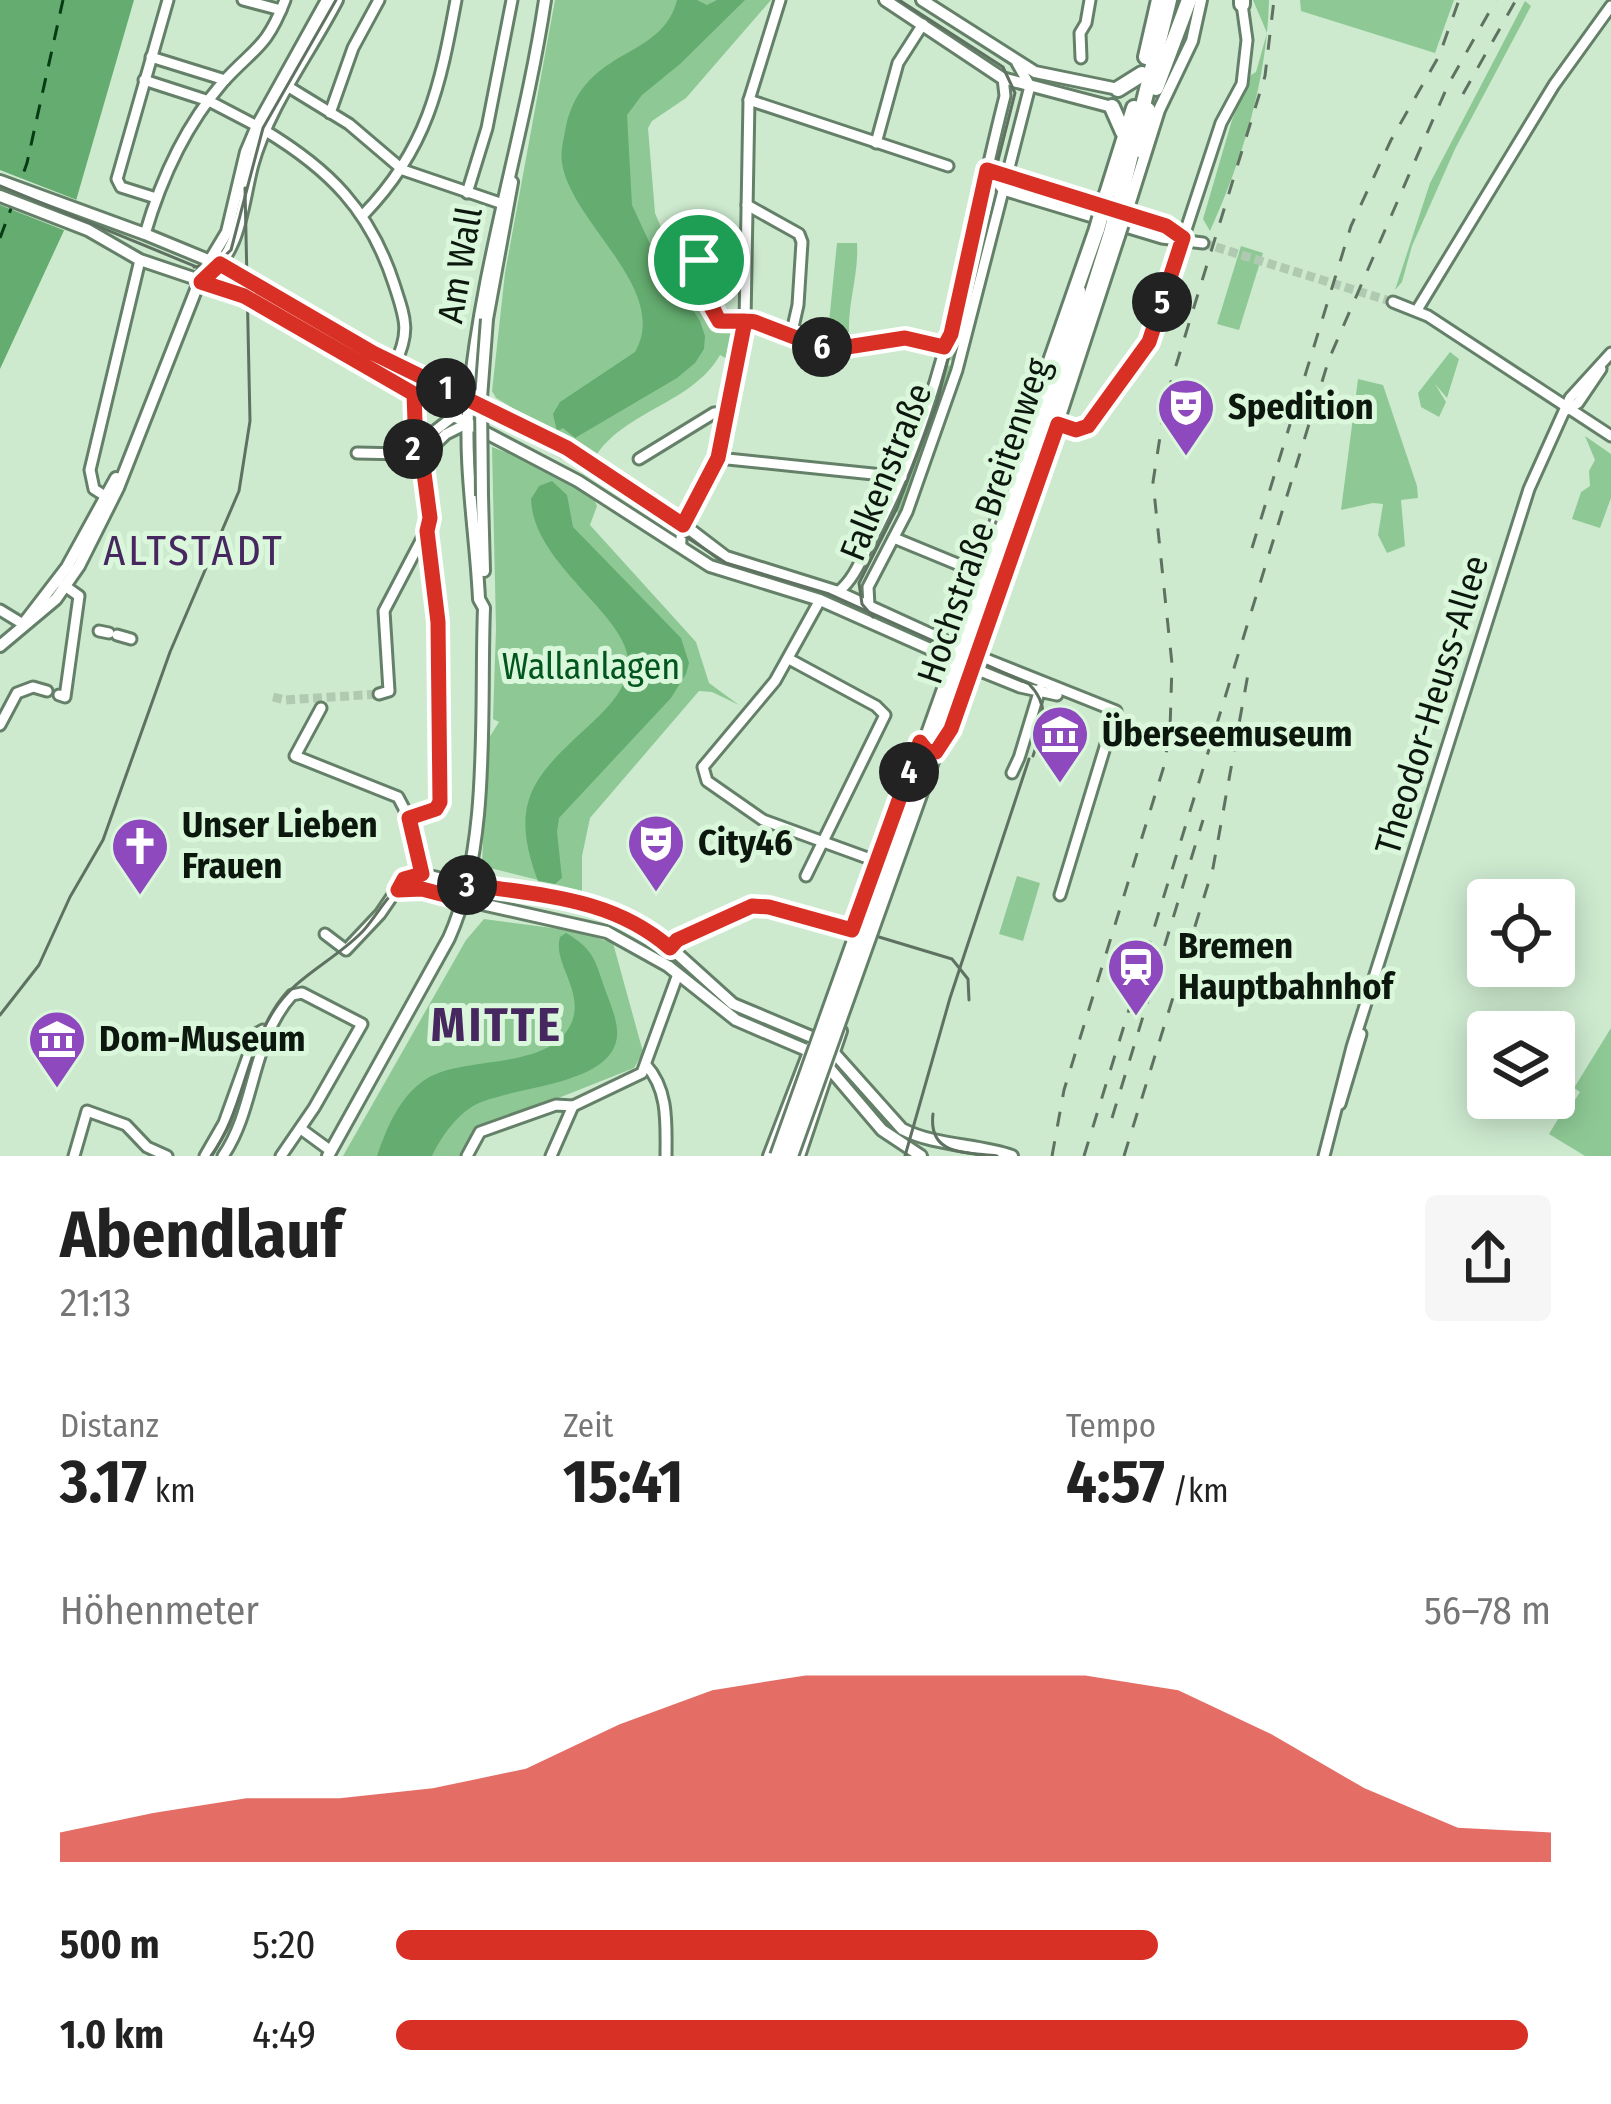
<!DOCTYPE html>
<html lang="de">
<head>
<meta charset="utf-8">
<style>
  :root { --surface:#fff; --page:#f6f6f6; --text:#222; --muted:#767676; --accent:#d93025 }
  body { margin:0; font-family:"Fira Sans Condensed",sans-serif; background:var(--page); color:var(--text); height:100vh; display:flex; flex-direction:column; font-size:45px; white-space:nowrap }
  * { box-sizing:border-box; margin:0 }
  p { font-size:39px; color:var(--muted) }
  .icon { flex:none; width:66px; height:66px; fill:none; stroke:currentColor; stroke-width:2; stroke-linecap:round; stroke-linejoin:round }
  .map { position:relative; height:1156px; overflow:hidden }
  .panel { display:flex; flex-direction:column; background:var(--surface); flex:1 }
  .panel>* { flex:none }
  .buttons { position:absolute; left:1467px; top:879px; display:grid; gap:24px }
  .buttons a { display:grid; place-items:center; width:108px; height:108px; border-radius:12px; background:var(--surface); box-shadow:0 6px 30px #0003; font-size:60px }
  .pin { position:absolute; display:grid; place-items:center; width:102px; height:102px; color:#fff; margin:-51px; border:6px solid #fff; border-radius:50%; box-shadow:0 3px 12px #0007 }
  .km { position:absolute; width:60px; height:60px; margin:-30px; border-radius:50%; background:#222; color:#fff; font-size:33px; line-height:60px; text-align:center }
  .round { display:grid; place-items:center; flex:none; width:126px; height:126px; border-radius:12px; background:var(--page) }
  .head { display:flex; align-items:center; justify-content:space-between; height:204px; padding:0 60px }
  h1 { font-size:66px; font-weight:700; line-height:90px }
  .stats { display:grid; grid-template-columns:repeat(3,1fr); gap:18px; height:204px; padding:12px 60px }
  .stats div { display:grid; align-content:center }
  .stats b { font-size:60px; font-weight:700 }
  .stats small { font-size:33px; font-weight:400 }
  .stats p { font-size:33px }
  .chart { height:336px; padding:24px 60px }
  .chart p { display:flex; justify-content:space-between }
  .chart svg { width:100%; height:216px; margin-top:12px; fill:var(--accent); opacity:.7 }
  ul { padding:0 60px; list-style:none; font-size:39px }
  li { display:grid; grid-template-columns:192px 144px 1fr; align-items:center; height:90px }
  li i { height:30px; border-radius:15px; background:var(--accent) }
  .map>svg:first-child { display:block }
  .green { fill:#8ec995 }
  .water { fill:#64ac6f }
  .pier { fill:#cdeacf }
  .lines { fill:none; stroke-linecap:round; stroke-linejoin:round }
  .ferry { stroke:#053c14; stroke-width:3; stroke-dasharray:15 12; stroke-linecap:butt }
  .minor-tunnel { stroke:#b0cab2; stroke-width:9; stroke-dasharray:9 4.5; stroke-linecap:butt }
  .minor-casing { stroke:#658068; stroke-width:15 }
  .major-casing { stroke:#658068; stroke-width:16 }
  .highway-casing { stroke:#658068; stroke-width:20 }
  .minor { stroke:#fff; stroke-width:9 }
  .major { stroke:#fff; stroke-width:10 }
  .highway { stroke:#fff; stroke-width:14 }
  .tram { stroke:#5f7261; stroke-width:3 }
  .rail { stroke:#5f7261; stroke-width:3; stroke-dasharray:15 15; stroke-linecap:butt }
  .major-bridge-casing { stroke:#658068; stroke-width:16; stroke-linecap:butt }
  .highway-bridge-casing { stroke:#658068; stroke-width:20; stroke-linecap:butt }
  .major-bridge { stroke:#fff; stroke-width:10 }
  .highway-bridge { stroke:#fff; stroke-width:14 }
  .route-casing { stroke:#fff; stroke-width:24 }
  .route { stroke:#d93025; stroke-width:15 }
  .labels { text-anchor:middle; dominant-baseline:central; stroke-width:10; stroke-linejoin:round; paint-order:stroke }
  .street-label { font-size:36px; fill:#0c170e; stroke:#daf7dc }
  .poi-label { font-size:36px; font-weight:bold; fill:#0c170e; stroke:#daf7dc; text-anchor:start }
  .park-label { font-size:36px; fill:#00561d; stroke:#daf7dc }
  .quarter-label { font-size:42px; letter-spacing:3px; fill:#47275f; stroke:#daf7dc }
  .district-label { font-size:48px; font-weight:bold; letter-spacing:3px; fill:#47275f; stroke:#daf7dc }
</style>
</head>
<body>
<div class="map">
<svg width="1611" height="1156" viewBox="0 0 1611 1156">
  <rect width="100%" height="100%" fill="#cdeacf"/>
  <!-- green -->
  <g class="green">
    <path d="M555 0H771L686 98 652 121 648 128 655 213 667 242H739L738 263 703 262 702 248H671L689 275 702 276C703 298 716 314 736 323L731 361 720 355C692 404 625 410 595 457L496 398 492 391 505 273Z"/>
    <path d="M1253 0H1269C1267 80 1243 158 1210 231L1203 219 1232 120 1251 75 1256 72 1267 33Z"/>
    <polygon points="1300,0 1454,0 1435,53 1301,11"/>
    <polygon points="1525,1 1531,6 1455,149 1412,246 1402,282 1395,290 1430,183"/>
    <polygon points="978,223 990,225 954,362 945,357"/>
    <path d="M837 243H857C859 274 848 301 849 332H828Z"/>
    <polygon points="1241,246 1263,253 1239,330 1217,324"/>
    <polygon points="1450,352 1459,359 1447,398 1435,384 1446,402 1439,417 1421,407 1418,393"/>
    <polygon points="946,365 953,366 902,515 891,509 942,366"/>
    <polygon points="1358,379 1383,385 1417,486 1418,498 1401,500 1405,546 1387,553 1378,535 1383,504 1373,503 1341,510"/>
    <polygon points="1585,436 1611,454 1611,498 1600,528 1572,519 1581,492 1590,486 1589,471 1595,460"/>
    <polygon points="492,447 530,462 594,499 597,506 590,525 696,642 709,683 739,705 712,692 699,691 590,818 582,856 582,891 482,866 487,741 499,722 493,719 496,628"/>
    <polygon points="1017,876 1040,883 1023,941 999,934"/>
    <polygon points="484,919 576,931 613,943 643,1052 634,1068 480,1129 464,1156 343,1156 466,940"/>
    <polygon points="1611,1028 1611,1156 1585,1156 1549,1134 1569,1101 1573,1103 1580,1092 1574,1088"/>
  </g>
  <!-- water -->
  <g class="water">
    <polygon points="0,0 134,0 73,211 0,369"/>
    <path d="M677 0H697L707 5 717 0H745L680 64 642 95 627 115 632 205 650 244 700 321 705 336 704 349 695 363 677 378 575 438 563 428 557 431 553 414 560 402 635 352C671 290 571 223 562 163 560 151 564 138 566 126 585 45 662 61 677 0Z"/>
    <path d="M552 481 567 495 573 527 681 638 689 663 686 674 671 698 559 818 557 832 562 878 555 884 538 881C505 794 541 771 599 716 611 704 625 688 628 670 637 619 533 568 531 499L539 486Z"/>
    <path d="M566 933C595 950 595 961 606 992 611 1006 618 1021 617 1036 613 1087 507 1086 473 1106 455 1117 441 1137 432 1156H377C387 1127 399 1097 426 1079 464 1055 546 1071 570 1026 587 993 552 964 560 937Z"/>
  </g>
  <!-- pier -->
  <polygon class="pier" points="0,170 82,202 71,233 0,205"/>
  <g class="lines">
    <!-- ferry -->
    <g class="ferry">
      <polyline points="15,197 27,163 63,0"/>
      <polyline points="0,238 12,206"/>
    </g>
    <!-- minor-tunnel -->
    <g class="minor-tunnel">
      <polyline points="1203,243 1393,302"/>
      <polyline points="273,697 285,700 379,694"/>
    </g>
    <defs>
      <g id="minor">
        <polyline points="243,0 281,10"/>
        <polyline points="151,57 225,80"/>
        <polyline points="1081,58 1080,33 1086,23 1090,0"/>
        <polyline points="144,80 209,101 257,126"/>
        <polyline points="287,86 349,124 403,170 500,203"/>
        <polyline points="749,100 948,166"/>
        <polyline points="330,113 353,48 379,0"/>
        <path d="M264 130C329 169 370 210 394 284 405 318 411 331 395 364"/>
        <polyline points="876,143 898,63 923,24"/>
        <polyline points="987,170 1003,190 1162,238 1203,243"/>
        <polyline points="987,170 1107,208"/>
        <polyline points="467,193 487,128 512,0"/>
        <polyline points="156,198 121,187 117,179 168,0"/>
        <polyline points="747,205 799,234 802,242 798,305 791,336"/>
        <polyline points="1123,213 1166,226 1180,236"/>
        <path d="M364 214C427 149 440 87 456 0"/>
        <path d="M145 234C161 179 186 125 223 82 255 47 266 49 285 0"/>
        <polyline points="697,277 699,255 691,252 688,259 691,268 719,321 755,322 828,350 905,338 944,347"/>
        <polyline points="1393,302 1428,316 1611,436"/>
        <polyline points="1417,310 1554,85 1611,6"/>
        <polyline points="414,394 415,448"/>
        <polyline points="1567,410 1578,403 1601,369"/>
        <polyline points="1058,424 1075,430 1088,426 1149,342 1221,123 1242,84 1247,40 1242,4"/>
        <polyline points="357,453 405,454"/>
        <polyline points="405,454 454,416 468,398"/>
        <polyline points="422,457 446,434 468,423"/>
        <polyline points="718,458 902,477"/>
        <polyline points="639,459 714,413 727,412"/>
        <polyline points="105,496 94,489 90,470 140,260"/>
        <polyline points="894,538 979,573"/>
        <path d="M681 546C679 523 695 506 704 486 728 436 736 375 745 321L749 100 780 0"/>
        <path d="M838 592C853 580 860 562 868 546 945 407 966 248 1005 96L1003 78"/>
        <polyline points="820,600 775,681 703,767 707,781 763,820 884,864"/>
        <polyline points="869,606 868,587 907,512 957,370 1030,86 1017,63"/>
        <polyline points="0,610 23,624"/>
        <polyline points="99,631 109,633"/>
        <polyline points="117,635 131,639"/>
        <polyline points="978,656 1116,711 1060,895"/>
        <polyline points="789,659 876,706 885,715 806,876"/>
        <polyline points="973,668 1020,687 1057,695"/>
        <polyline points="379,694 389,691 384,611 426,531"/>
        <polyline points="59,695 65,697 79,596 62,584"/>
        <polyline points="321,708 295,756 398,797 409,818 422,874"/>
        <polyline points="0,725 17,693 33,687 47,691"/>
        <polyline points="1020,755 1040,689"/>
        <polyline points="1012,773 1019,758"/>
        <polyline points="409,818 436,809 439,802 438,622 422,457"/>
        <polyline points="397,890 417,888 464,900"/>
        <polyline points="325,934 346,950 380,914 404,879 422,874 467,884"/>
        <polyline points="670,948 677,941 752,906 769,907 852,930"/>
        <path d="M646 1065C669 1090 666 1125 666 1156"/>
        <polyline points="1340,1104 1361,1034"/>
        <polyline points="301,1129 331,1151"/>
        <polyline points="74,1156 87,1111 126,1125 147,1147 167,1156"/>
        <polyline points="205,1156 224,1123 256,1034 263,1030 270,1032"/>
        <path d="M223 1156C256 1108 251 1040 292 995L302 993 362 1024 314 1108 281 1156"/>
        <polyline points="467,1156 480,1132 556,1105 573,1106 642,1073 678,974"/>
        <polyline points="551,1156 573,1106"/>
        <polyline points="1324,1156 1352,1047 1529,489 1570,398 1611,353"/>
      </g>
      <g id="major">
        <polyline points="885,0 1002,78 1112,107"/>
        <polyline points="922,0 1035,72 1118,89"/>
        <polyline points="0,181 145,234 242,274 373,353 567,448 667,512 726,557 838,592 978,656"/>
        <polyline points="0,196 88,230 140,260 244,295 454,416 578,481 710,566 820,600 973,668"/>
        <polyline points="1130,202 1159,110 1192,41 1201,0"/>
        <path d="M201 282C241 254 241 209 252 166 269 105 308 56 337 0"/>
        <polyline points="487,319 512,182"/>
        <polyline points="482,496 484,571"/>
        <polyline points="962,622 1021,447"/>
        <polyline points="24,623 67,567 116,478"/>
        <polyline points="0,646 56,599 79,566 118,488 203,272 227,232 246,152 257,126 327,0"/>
        <polyline points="941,748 1031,505 1119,236"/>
        <path d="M467 884 587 904 634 920 651 930 733 1004 814 1038 835 1054 902 1129C935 1146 977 1144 1012 1156"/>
        <polyline points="464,900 607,932 668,966 736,1020 811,1052"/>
        <polyline points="830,1069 882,1130 921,1156"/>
        <path d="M328 1156 449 938C491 845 480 710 484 608L479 599C476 533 463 463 469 397 482 261 525 134 545 0"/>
        <polyline points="769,1156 811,1047"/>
        <polyline points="799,1156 841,1031"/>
      </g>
      <g id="highway">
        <polyline points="1242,0 1242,4"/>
        <polyline points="1146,57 1159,0"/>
        <polyline points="1156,88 1189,0"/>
        <polyline points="1118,89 1142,74"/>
        <polyline points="1112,107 1123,132"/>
        <polyline points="1143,152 1148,110"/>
        <polyline points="1107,194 1134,108"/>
        <polyline points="1120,199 1169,0"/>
        <polyline points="1036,435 1077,310 1078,291"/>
        <polyline points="1046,439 1111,233"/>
        <polyline points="1021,447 1097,229"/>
      </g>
    </defs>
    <!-- minor casing -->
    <use href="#minor" class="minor-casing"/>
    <!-- major casing -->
    <use href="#major" class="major-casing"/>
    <!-- highway casing -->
    <use href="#highway" class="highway-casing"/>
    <!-- minor -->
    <use href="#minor" class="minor"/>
    <!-- major -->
    <use href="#major" class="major"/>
    <!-- highway -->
    <use href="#highway" class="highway"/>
    <!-- tram -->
    <g class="tram">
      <path d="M0 186 260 293 403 376 575 464 726 563 829 594 1029 684C1052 707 1042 728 1033 756"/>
      <polyline points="194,267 216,264 231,250 263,128 336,0"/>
      <polyline points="873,617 862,604 859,583 897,508 937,403 1015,93 1003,67 899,0"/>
      <polyline points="0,1015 39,965 70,897 103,840 170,652 239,491 250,421 245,188"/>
      <path d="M933 1114C928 1156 966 1152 997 1156"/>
      <path d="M211 1156C242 1114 245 1056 273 1012 294 977 334 961 362 932 379 914 389 888 412 880L587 913 661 940 681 937 745 905H773L952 959 968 979 969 1000"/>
      <polyline points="905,1156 950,998 1029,759"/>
    </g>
    <!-- rail -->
    <g class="rail">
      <polyline points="1463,94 1516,0"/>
      <polyline points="1252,548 1351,226 1391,140 1439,56 1459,0"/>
      <polyline points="1112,1118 1203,820"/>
      <polyline points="1052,1156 1064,1090 1164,766 1170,730 1172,664 1153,482 1166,398 1265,76 1274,0"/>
      <polyline points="1084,1156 1329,359 1448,85 1496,0"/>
      <polyline points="1124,1156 1213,868 1250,663"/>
    </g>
    <defs>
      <g id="major-bridge">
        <polyline points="1119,236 1130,202"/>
        <polyline points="482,496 481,398 487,319"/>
      </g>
      <g id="highway-bridge">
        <polyline points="1097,229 1107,194"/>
        <polyline points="1111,233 1120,199"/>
        <polyline points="778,1156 1036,435"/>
        <polyline points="790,1156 1046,439"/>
      </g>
    </defs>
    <!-- major-bridge casing -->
    <use href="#major-bridge" class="major-bridge-casing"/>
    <!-- highway-bridge casing -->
    <use href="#highway-bridge" class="highway-bridge-casing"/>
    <!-- major-bridge -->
    <use href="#major-bridge" class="major-bridge"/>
    <!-- highway-bridge -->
    <use href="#highway-bridge" class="highway-bridge"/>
  </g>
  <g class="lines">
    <defs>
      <path id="route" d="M699 260 700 288 719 321H745L718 458 683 525 567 448 373 353 220 264 201 282 244 296 414 394 416 448 405 454 422 458 430 518 427 531 438 622 440 802 436 809 409 818 422 874 404 879 398 890 422 889 464 900 467 884C542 896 611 897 670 948L677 940 752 906 769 907 852 930 920 742 927 751 936 752 951 729 1058 424 1076 430 1088 426 1149 342 1183 238 1166 226 987 170 951 334 944 347 905 338 828 350 755 322C743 320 731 322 719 321L688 255 696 252 699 260"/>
    </defs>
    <!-- route casing -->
    <use href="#route" class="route-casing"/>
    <!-- route -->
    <use href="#route" class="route"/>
  </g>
  <!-- icons -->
  <defs>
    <symbol id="theatre-pin" viewBox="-11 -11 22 30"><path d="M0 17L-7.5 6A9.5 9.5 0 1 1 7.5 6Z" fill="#8d49bd" stroke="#daf7dc"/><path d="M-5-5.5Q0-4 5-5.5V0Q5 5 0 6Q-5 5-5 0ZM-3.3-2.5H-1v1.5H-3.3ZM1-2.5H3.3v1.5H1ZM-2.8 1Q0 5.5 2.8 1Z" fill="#fff"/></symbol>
    <symbol id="museum-pin" viewBox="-11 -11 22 30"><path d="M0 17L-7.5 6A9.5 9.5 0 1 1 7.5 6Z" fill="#8d49bd" stroke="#daf7dc"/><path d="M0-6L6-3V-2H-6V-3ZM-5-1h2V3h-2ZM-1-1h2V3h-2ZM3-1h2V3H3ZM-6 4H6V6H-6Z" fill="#fff"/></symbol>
    <symbol id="church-pin" viewBox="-11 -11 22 30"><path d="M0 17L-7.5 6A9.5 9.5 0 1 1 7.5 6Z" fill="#8d49bd" stroke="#daf7dc"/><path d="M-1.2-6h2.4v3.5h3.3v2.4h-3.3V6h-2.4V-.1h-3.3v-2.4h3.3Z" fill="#fff"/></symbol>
    <symbol id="station-pin" viewBox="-11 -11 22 30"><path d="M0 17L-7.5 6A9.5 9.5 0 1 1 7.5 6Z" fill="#8d49bd" stroke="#daf7dc"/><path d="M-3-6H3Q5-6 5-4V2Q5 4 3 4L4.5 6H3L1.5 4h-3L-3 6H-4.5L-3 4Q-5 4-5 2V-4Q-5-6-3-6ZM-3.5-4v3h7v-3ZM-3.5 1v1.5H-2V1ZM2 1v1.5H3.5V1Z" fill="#fff"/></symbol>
  </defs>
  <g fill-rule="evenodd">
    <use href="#theatre-pin" x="1153" y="374" width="66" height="90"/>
    <use href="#museum-pin" x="1027" y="701" width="66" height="90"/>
    <use href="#theatre-pin" x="623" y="810" width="66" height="90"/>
    <use href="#church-pin" x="107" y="813" width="66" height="90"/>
    <use href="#station-pin" x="1103" y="934" width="66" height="90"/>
    <use href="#museum-pin" x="24" y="1006" width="66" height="90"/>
  </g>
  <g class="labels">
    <!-- street labels -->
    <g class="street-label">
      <text transform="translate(460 265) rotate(-80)">Am Wall</text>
      <text transform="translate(886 472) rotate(-68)">Falkenstraße</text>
      <text transform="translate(984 521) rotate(-71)">Hochstraße Breitenweg</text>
      <text transform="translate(1432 705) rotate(-73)">Theodor-Heuss-Allee</text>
    </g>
    <!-- poi labels -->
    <g class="poi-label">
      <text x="1228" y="407">Spedition</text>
      <text x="1102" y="734">Überseemuseum</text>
      <text x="182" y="825">Unser Lieben<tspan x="182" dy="41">Frauen</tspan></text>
      <text x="698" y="843">City46</text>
      <text x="1178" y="946">Bremen<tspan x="1178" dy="41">Hauptbahnhof</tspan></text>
      <text x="99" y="1039">Dom-Museum</text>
    </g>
    <!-- park labels -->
    <g class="park-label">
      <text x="591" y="667">Wallanlagen</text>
    </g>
    <!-- quarter labels -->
    <g class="quarter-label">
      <text x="194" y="551">ALTSTADT</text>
    </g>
    <!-- district labels -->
    <g class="district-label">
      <text x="497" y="1025">MITTE</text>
    </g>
  </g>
</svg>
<div class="buttons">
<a><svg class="icon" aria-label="locate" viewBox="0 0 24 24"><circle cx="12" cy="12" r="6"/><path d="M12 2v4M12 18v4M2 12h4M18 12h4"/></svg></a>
<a><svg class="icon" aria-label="layers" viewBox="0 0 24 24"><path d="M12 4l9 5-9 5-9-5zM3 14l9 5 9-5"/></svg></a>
</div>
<div class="pin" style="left:699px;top:260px;background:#1e9e55"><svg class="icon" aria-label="arrive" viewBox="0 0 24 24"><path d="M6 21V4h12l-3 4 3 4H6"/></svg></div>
<b class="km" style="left:446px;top:388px">1</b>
<b class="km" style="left:413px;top:449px">2</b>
<b class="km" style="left:467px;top:885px">3</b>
<b class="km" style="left:909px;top:772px">4</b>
<b class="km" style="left:1162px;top:302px">5</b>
<b class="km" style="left:822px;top:347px">6</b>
</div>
<section class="panel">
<div class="head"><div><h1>Abendlauf</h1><p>21:13</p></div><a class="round"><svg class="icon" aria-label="share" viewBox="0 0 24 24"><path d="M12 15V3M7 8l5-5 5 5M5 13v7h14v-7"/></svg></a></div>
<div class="stats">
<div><p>Distanz</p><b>3.17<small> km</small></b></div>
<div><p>Zeit</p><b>15:41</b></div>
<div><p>Tempo</p><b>4:57<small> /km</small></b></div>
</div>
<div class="chart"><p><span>Höhenmeter</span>56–78 m</p>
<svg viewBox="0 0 160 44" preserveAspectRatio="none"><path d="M0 44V38L10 34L20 31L30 31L40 29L50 25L60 16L70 9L80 6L90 6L100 6L110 6L120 9L130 18L140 29L150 37L160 38V44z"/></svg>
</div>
<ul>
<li><b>500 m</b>5:20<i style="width:66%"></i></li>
<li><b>1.0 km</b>4:49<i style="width:98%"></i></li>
</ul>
</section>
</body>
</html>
